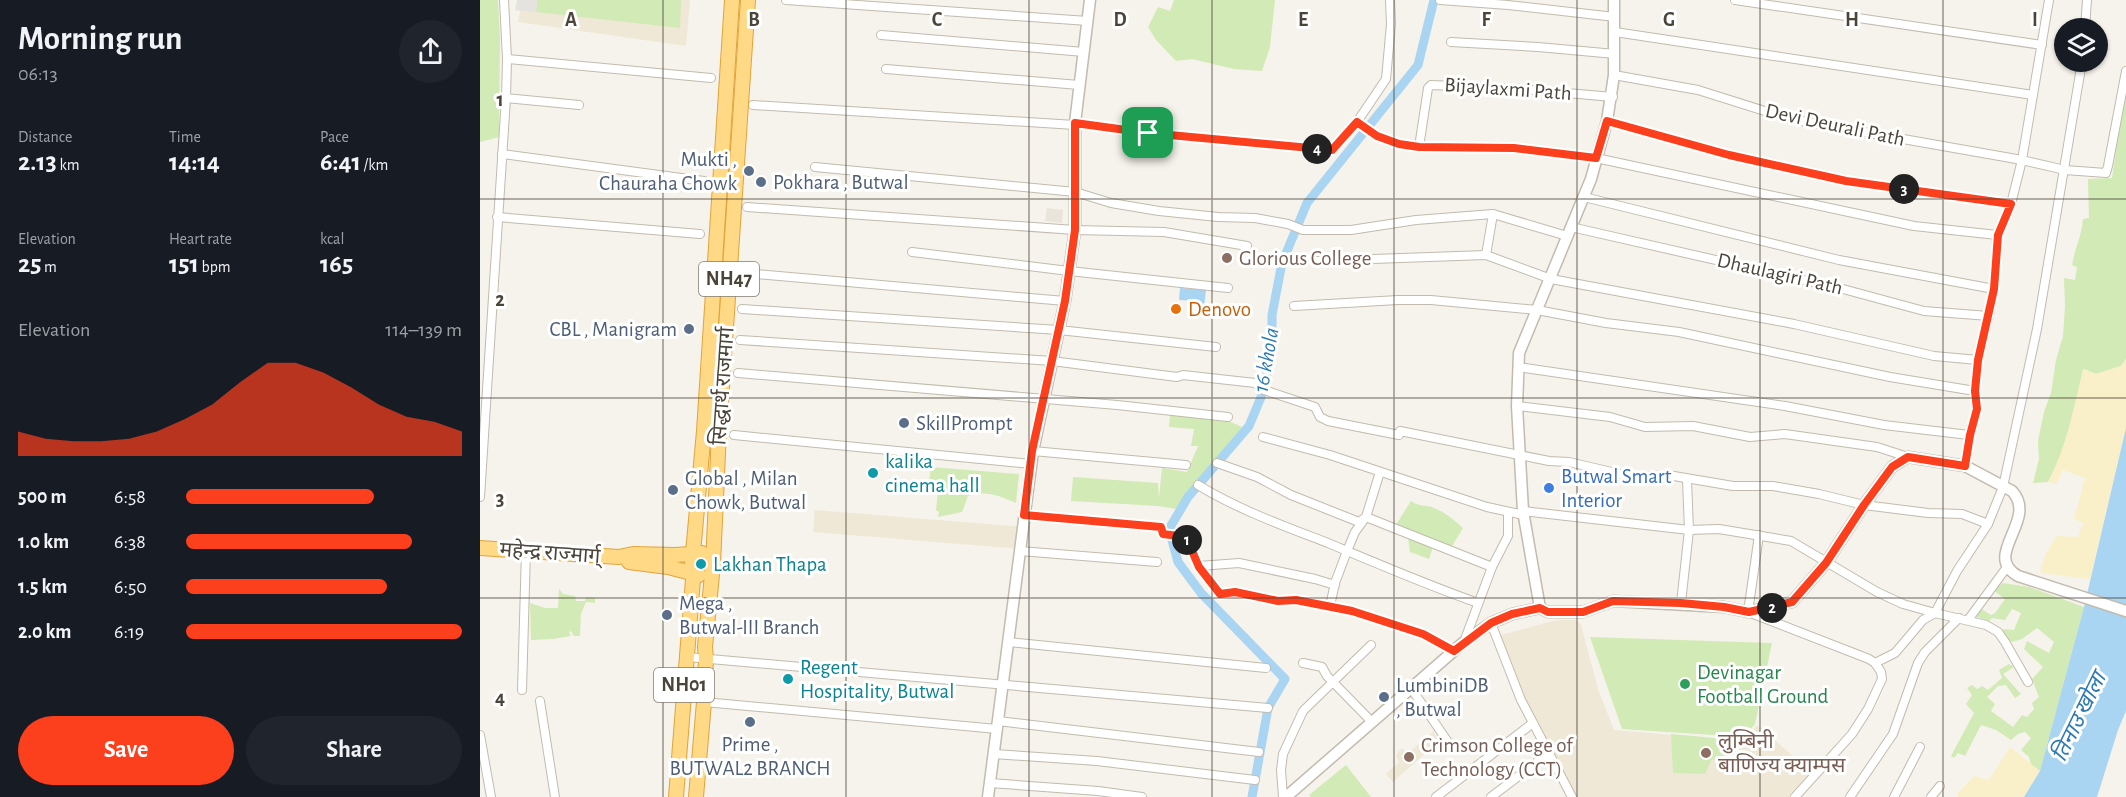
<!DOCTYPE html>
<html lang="en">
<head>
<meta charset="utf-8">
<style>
  :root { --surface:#171b24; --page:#20242c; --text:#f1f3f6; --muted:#9ea1a6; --accent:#fc3f1d }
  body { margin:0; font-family:"Alegreya Sans","Noto Sans Devanagari",sans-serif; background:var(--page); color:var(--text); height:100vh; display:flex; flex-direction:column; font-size:22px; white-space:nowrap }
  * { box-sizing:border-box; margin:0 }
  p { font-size:20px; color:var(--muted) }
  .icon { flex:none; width:33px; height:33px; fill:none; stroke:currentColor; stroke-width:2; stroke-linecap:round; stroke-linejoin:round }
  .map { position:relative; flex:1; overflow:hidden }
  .side { display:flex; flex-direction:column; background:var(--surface); width:480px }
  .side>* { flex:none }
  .tools { position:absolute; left:1574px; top:18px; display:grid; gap:12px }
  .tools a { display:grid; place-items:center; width:54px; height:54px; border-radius:50%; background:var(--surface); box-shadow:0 2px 4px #0004; font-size:30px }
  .pin { position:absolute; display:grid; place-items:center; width:51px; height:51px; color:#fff; margin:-26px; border-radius:12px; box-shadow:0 3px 9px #0006 }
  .km { position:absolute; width:30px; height:30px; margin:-15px; border-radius:50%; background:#222; color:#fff; font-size:16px; line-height:30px; text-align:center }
  .round { display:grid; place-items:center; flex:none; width:63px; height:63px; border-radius:32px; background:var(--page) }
  .head { display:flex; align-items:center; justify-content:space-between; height:102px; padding:0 18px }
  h1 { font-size:33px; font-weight:700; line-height:45px }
  .stats { display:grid; grid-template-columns:repeat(3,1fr); gap:9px; height:102px; padding:6px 18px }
  .stats div { display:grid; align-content:center }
  .stats b { font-size:26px; font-weight:700 }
  .stats small { font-size:16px; font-weight:400 }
  .stats p { font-size:16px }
  .chart { height:168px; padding:12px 18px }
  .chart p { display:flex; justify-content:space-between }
  .chart svg { width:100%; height:108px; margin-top:6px; fill:var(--accent); opacity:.7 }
  .cta { display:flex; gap:12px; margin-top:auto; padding:12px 18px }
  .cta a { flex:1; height:69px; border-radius:36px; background:var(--accent); color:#fff; font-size:24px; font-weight:700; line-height:69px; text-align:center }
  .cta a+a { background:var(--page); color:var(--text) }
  ul { padding:0 18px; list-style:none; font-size:20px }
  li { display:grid; grid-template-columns:96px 72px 1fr; align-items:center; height:45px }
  li i { height:15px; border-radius:8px; background:var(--accent) }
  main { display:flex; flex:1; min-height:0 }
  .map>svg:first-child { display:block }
  .residential { fill:#eae5da }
  .education { fill:#efe8d6 }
  .green { fill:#d2eab5 }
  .sand { fill:#f9efc9 }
  .parking { fill:#e5e3e0 }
  .water { fill:#a9d4f2 }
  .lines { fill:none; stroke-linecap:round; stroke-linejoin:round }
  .canal { stroke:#a9d4f2; stroke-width:9 }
  .minor-casing { stroke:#c2bbae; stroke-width:10 }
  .tertiary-casing { stroke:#c2bbae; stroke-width:13 }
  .trunk-casing { stroke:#e0a43c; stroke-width:16 }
  .minor { stroke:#fff; stroke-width:8 }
  .tertiary { stroke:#fff; stroke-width:10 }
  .trunk { stroke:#ffd985; stroke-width:14 }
  .route-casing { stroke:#fff; stroke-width:12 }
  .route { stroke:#fc3f1d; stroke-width:8 }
  .grid { fill:none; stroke:#4b4439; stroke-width:1.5; stroke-opacity:0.55 }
  .service-dot { fill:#5c6f8a; stroke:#fff; stroke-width:2 }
  .education-dot { fill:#8d6e63; stroke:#fff; stroke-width:2 }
  .food-dot { fill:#e8710a; stroke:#fff; stroke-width:2 }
  .culture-dot { fill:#0f9aa8; stroke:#fff; stroke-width:2 }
  .shop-dot { fill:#3f7fe0; stroke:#fff; stroke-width:2 }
  .leisure-dot { fill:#2e9e5b; stroke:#fff; stroke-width:2 }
  .labels { text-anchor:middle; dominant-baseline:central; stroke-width:6; stroke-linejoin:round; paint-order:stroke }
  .shield { fill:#fff; stroke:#817c74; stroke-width:1.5 }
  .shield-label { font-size:20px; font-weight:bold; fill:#4b4439 }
  .street-label { font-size:21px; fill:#4b4439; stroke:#fff }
  .service-label { font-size:21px; fill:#4e5e75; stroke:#fff; text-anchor:start }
  .education-label { font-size:21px; fill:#785e54; stroke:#fff; text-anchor:start }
  .food-label { font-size:21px; fill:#c56008; stroke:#fff; text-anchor:start }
  .culture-label { font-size:21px; fill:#0d838f; stroke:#fff; text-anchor:start }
  .shop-label { font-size:21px; fill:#366cbe; stroke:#fff; text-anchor:start }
  .leisure-label { font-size:21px; fill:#27864d; stroke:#fff; text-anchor:start }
  .water-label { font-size:22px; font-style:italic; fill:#2e7ab2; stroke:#fff }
  .grid-label { font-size:20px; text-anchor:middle; font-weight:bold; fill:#4b4439; stroke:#fff; stroke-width:6; stroke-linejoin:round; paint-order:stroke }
</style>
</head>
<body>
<main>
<section class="side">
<div class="head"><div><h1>Morning run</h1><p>06:13</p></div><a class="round"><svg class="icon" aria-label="share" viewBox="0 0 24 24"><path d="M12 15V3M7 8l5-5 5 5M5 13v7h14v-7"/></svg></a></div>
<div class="stats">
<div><p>Distance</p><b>2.13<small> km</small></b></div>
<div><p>Time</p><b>14:14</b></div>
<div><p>Pace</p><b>6:41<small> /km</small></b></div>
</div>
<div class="stats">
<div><p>Elevation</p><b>25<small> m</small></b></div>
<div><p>Heart rate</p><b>151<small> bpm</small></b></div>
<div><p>kcal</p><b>165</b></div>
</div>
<div class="chart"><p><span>Elevation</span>114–139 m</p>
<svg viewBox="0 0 160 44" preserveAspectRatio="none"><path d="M0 44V34L10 37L20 38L30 38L40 37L50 34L60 29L70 23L80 14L90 6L100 6L110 10L120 16L130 23L140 28L150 30L160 34V44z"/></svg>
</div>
<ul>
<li><b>500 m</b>6:58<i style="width:68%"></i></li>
<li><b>1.0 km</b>6:38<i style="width:82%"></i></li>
<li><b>1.5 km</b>6:50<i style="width:73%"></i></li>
<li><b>2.0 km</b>6:19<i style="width:100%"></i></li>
</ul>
<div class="cta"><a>Save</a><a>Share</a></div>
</section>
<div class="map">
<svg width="1646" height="797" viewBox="0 0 1646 797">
  <rect width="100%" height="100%" fill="#f6f3ec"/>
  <!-- residential -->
  <polygon class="residential" points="567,208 583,210 582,223 565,221"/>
  <!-- education -->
  <g class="education">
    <polygon points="37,0 210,0 206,46 38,22 40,11 36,10"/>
    <polygon points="335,510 543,527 540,549 333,532"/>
    <polygon points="1077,620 1097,620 1101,625 1118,689 1134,730 1264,741 1277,725 1334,774 1311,797 1097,797 1055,724 1017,636"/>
    <polygon points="955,730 954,733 959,741 913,782 906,774 919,762 916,755 919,751 922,748 927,754"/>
  </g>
  <!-- green -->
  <g class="green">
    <polygon points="0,0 18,0 20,38 19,137 0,142"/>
    <polygon points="57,0 201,0 200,28 56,12"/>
    <polygon points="694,0 795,0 790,47 782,71 754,69 712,59 696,61 676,40 668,27 678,7 690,11"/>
    <path d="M1646 80V359L1641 366 1616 374 1604 369 1586 440 1579 462 1568 482 1553 483 1559 459 1558 441 1564 412 1571 393 1576 360 1583 336 1585 306 1584 278 1595 280 1597 267 1592 265C1595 248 1602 235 1603 219L1609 218 1608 179 1632 178Z"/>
    <polygon points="690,414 740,417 762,427 696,509 678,506 591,501 593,477 678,483 679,498 682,468 707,472 718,446 711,446 714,429 689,427"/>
    <path d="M451 467 539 474 536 503C519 496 507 490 488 496L482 512 458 517 459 512 456 510 458 491 448 490Z"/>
    <path d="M931 501C942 508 945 504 954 508 965 512 974 520 983 528L972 546 914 528Z"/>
    <polygon points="928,538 953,547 949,559 930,552"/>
    <polygon points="1523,583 1549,587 1604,607 1560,771 1553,771 1549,757 1541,750 1551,738 1545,732 1538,734 1531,740 1516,730 1501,725 1485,756 1478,753 1474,758 1471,756 1494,713 1486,704 1492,695 1487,688 1492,685 1497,689 1502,686 1508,690 1522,678 1519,670 1529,664 1534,667 1523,674 1541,694 1535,698 1526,685 1518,686 1507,697 1515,704 1511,711 1533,727 1542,715 1547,717 1554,709 1552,703 1559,697 1552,679 1563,667 1544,649 1547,641 1569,653 1574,642 1557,628 1542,639 1532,642 1524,636 1523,629 1534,630 1541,613 1532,609 1525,620 1512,618 1509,621 1497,617 1498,607 1511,615 1515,613 1525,599 1513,590"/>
    <polygon points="79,589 83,594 95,596 96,601 105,601 106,597 115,598 115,603 106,602 101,614 100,636 94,636 91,631 89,632 91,636 73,639 51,640 50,603 65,608 78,608"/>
    <polygon points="1110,637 1292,643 1275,724 1264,737 1142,729"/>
    <polygon points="1191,734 1256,740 1246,764 1232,759 1225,774 1193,773"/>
    <polygon points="866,765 891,797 831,797 829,795"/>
  </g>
  <!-- sand -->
  <g class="sand">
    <path d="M1646 359V428L1610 579 1560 573 1565 555 1577 536 1598 537 1603 523 1594 519 1605 478 1583 470 1576 484 1568 482C1587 446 1594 407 1603 369L1616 374 1641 366Z"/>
    <polygon points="1530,747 1560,771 1544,797 1478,797 1478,793 1494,776 1509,780"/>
  </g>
  <!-- parking -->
  <polygon class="parking" points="37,0 57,0 56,12 35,10"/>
  <!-- water -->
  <g class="water">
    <polygon points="700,288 726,290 724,307 717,306 718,301 699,300"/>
    <polygon points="1646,428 1646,711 1638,730 1617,797 1544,797 1560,771 1604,607"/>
  </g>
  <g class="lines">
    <!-- canal -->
    <polyline class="canal" points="772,797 788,708 805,679 721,593 698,562 689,529 708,497 769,426 784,390 792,347 792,315 802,263 827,203 938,65 954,0"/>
    <defs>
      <g id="minor">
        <polyline points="306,0 608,21"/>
        <polyline points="910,0 911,24 906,79 877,122 897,136 919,144 939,147 1034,148 1116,158 1434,226 1517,235"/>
        <polyline points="960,0 1028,5 1135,17"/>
        <polyline points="1255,0 1562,45"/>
        <polyline points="1605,28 1607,0"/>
        <polyline points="1135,32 1553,95"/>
        <polyline points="401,35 604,52"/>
        <polyline points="971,42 1058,47 1135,54"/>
        <polyline points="27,59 231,78"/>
        <polyline points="406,69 599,85"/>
        <polyline points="1134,75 1218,90 1310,119 1542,160 1585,170 1626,173 1628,166 1646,71"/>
        <polyline points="26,98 99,105"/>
        <polyline points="273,105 595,125"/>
        <polyline points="1127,121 1249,155 1366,181 1531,204"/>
        <polyline points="595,123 668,133 852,150 877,122"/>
        <polyline points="939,147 948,88 951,85 1042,89 1133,97"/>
        <polyline points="22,154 224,181"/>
        <polyline points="335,167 595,192 631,203 679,211 738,217 775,218 808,224 823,230 871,230 936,220 1013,214 1087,236"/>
        <polyline points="1104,197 1359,260 1514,289"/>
        <polyline points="267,207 595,230 684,232 767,246"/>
        <polyline points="17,217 220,234"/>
        <polyline points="1091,227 1363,289 1444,311 1509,316"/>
        <polyline points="432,252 589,271 748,288"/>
        <polyline points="1006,255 1013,214"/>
        <polyline points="836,261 1006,255 1071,279 1314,324 1454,356 1498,360"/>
        <polyline points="264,273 585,301"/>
        <polyline points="814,306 918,300 951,300 1057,310 1126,323 1199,332 1410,377 1495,391"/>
        <polyline points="262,309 579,330 736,347"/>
        <polyline points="260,340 572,361 697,377 703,375 775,383 784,390 835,407 840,417 848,421 919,435 920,431 1069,461 1089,462 1153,477 1188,475 1253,486 1293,486 1339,494 1384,505 1448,513 1482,514 1508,524"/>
        <polyline points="1038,367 1305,406 1404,425 1489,435"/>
        <polyline points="258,373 637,405 748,417"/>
        <polyline points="1037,406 1130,417 1165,427 1213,426 1270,437 1305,434 1397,447 1428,457"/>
        <polyline points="254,435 551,464"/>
        <polyline points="783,437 850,455 1007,507 1044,515"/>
        <polyline points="553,451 706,465"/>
        <polyline points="737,463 777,477 811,495 879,522 886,517 1012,567"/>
        <polyline points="1485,466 1489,435 1497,409 1495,391 1498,360 1509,316 1514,289 1517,235 1531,204 1542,160 1569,0"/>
        <path d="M718 485C759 510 804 526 848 543 898 564 947 585 998 603"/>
        <polyline points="0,497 26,98 27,59 24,0"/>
        <polyline points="1043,511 1209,530 1239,529 1311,541 1397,592 1423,604 1455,613 1506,625 1518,632 1525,642 1548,682"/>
        <polyline points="544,515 681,527 683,534 706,537 719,566 740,594 755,592 798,601 816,600 872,611 943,634 973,651"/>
        <polyline points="1279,535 1268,612 1389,659 1395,663 1401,672 1402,679 1388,709 1372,734 1315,797"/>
        <polyline points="540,551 677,562"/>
        <polyline points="719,566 759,563 835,579 855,585"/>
        <polyline points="1201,603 1209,530 1207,480"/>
        <polyline points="850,606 855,583 867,551 875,532 886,517 900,472"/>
        <polyline points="1488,620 1527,567"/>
        <polyline points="1011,623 1041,700 1092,797"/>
        <polyline points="529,642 786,668"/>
        <polyline points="984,642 1012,567 1028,536 1028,512"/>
        <polyline points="207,657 788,708"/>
        <polyline points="823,663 842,667 847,676 892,722"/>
        <polyline points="1395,663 1415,653 1443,620 1455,613 1477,571 1508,524 1523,487 1557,329 1602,62"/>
        <polyline points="931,688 970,745"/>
        <polyline points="42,690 46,551"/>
        <polyline points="60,701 75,797"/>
        <polyline points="224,702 517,729"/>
        <polyline points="518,721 779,752"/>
        <polyline points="0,735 11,797"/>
        <polyline points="514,754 617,761 775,780"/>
        <polyline points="510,783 618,791 662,797"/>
        <polyline points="803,797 801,770 803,754 823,711 891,645"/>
        <polyline points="956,797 1053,723"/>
        <polyline points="1011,797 1069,753"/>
        <polyline points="1370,797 1413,734 1438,663 1445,652 1479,618"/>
        <polyline points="1414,797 1440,747"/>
        <polyline points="1451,797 1460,786"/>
      </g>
      <g id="tertiary">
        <polyline points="1060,608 1043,511 1037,406 1039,353 1111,179 1127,121 1134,75 1134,0"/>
        <polyline points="508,797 553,451 585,301 595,230 595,123 610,0"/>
        <path d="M806 797 984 642 1011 623 1032 614 1060 608 1068 612H1103L1133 601 1244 607 1268 612 1312 602 1346 563 1384 505 1412 467 1428 457 1485 466 1532 491C1559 520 1501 555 1538 576L1646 611"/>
      </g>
      <g id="trunk">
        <polyline points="0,548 139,557 153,554 196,555 222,553"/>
        <polyline points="149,562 188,567 219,575"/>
        <polyline points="196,797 213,579 212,564 224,431 252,0"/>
        <polyline points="216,797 224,702 226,658 225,647 233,564 239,432 268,0"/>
      </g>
    </defs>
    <!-- minor casing -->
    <use href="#minor" class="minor-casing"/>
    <!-- tertiary casing -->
    <use href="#tertiary" class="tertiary-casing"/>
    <!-- trunk casing -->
    <use href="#trunk" class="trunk-casing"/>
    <!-- minor -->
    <use href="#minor" class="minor"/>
    <!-- tertiary -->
    <use href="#tertiary" class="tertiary"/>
    <!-- trunk -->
    <use href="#trunk" class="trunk"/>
  </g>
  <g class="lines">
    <defs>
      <polygon id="route" points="1127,121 1249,155 1366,181 1531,204 1518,235 1514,289 1498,360 1495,391 1497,409 1490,435 1485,466 1428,457 1412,467 1384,505 1346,563 1312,602 1269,612 1244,607 1201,603 1133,601 1103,612 1068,612 1060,608 1032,614 1011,623 974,651 943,634 872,611 816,600 798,601 755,592 740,594 719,567 706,537 683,534 681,527 544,515 552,451 585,301 595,230 595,123 668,133 852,150 877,122 897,136 919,144 939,147 1034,148 1116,158"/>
    </defs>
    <!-- route casing -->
    <use href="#route" class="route-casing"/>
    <!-- route -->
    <use href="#route" class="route"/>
  </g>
  <!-- grid -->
  <path class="grid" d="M183 0V797M366 0V797M549 0V797M732 0V797M914 0V797M1097 0V797M1280 0V797M1463 0V797M0 199H1646M0 398H1646M0 598H1646"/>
  <!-- markers -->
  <g class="service-dot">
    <circle cx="269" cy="171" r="6"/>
    <circle cx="281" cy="182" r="6"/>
    <circle cx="209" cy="329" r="6"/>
    <circle cx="424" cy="423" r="6"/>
    <circle cx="193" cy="490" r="6"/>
    <circle cx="187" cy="615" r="6"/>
    <circle cx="904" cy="697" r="6"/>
    <circle cx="270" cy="722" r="6"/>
  </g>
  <g class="education-dot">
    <circle cx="747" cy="258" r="6"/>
    <circle cx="1226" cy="753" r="6"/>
    <circle cx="929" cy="757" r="6"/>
  </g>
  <circle class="food-dot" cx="696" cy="309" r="6"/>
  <g class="culture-dot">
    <circle cx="393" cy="473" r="6"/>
    <circle cx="221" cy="564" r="6"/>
    <circle cx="308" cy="679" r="6"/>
  </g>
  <circle class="shop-dot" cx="1069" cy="488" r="6"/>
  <circle class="leisure-dot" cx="1205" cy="684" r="6"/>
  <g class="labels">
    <!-- shield labels -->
    <g class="shield">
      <rect x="219" y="262" width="60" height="34" rx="4.5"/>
      <rect x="174" y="668" width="60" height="34" rx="4.5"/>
    </g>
    <g class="shield-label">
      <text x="249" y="279">NH47</text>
      <text x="204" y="685">NH01</text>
    </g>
    <!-- street labels -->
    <g class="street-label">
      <text transform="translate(1028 89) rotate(4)">Bijaylaxmi Path</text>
      <text transform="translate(1355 125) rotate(12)">Devi Deurali Path</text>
      <text transform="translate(1300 274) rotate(13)">Dhaulagiri Path</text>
      <text transform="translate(243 386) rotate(-86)">सिद्धार्थ राजमार्ग</text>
      <text transform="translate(70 553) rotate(4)">महेन्द्र राज्मार्ग्</text>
    </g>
    <!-- service labels -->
    <g class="service-label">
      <text x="257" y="159" text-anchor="end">Mukti ,<tspan x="257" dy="24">Chauraha Chowk</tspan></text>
      <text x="293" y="182">Pokhara , Butwal</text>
      <text x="197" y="329" text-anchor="end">CBL , Manigram</text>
      <text x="436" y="423">SkillPrompt</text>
      <text x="205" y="478">Global , Milan<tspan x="205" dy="24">Chowk, Butwal</tspan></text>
      <text x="199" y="603">Mega ,<tspan x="199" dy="24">Butwal-III Branch</tspan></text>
      <text x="916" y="685">LumbiniDB<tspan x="916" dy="24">, Butwal</tspan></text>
      <text x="270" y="744" text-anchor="middle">Prime ,<tspan x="270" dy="24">BUTWAL2 BRANCH</tspan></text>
    </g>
    <!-- education labels -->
    <g class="education-label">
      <text x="759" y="258">Glorious College</text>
      <text x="1238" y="741">लुम्बिनी<tspan x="1238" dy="24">बाणिज्य क्याम्पस</tspan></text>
      <text x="941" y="745">Crimson College of<tspan x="941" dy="24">Technology (CCT)</tspan></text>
    </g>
    <!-- food labels -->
    <g class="food-label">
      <text x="708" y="309">Denovo</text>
    </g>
    <!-- culture labels -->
    <g class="culture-label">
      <text x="405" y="461">kalika<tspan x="405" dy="24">cinema hall</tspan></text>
      <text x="233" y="564">Lakhan Thapa</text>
      <text x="320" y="667">Regent<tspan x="320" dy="24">Hospitality, Butwal</tspan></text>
    </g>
    <!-- shop labels -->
    <g class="shop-label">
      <text x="1081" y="476">Butwal Smart<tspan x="1081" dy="24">Interior</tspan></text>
    </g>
    <!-- leisure labels -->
    <g class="leisure-label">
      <text x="1217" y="672">Devinagar<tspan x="1217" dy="24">Football Ground</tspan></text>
    </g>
    <!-- water labels -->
    <g class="water-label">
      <text transform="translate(786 360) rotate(-80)">16 khola</text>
      <text transform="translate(1599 717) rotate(-64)">तिनाउ खोला</text>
    </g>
  </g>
  <g class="grid-label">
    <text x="91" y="26">A</text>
    <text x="274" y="26">B</text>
    <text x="457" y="26">C</text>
    <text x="640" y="26">D</text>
    <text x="823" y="26">E</text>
    <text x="1006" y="26">F</text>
    <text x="1189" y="26">G</text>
    <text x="1372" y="26">H</text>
    <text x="1555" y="26">I</text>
    <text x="20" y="106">1</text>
    <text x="20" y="306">2</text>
    <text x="20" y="505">3</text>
    <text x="20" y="704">4</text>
  </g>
</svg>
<div class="tools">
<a><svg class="icon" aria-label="layers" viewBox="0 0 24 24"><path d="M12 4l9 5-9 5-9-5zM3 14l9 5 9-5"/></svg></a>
</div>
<div class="pin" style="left:668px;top:133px;background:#1e9e55"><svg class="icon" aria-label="arrive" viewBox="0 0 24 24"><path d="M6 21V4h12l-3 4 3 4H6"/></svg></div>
<b class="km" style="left:707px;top:540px">1</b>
<b class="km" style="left:1292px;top:608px">2</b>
<b class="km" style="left:1424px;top:189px">3</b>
<b class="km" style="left:837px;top:149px">4</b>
</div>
</main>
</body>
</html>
